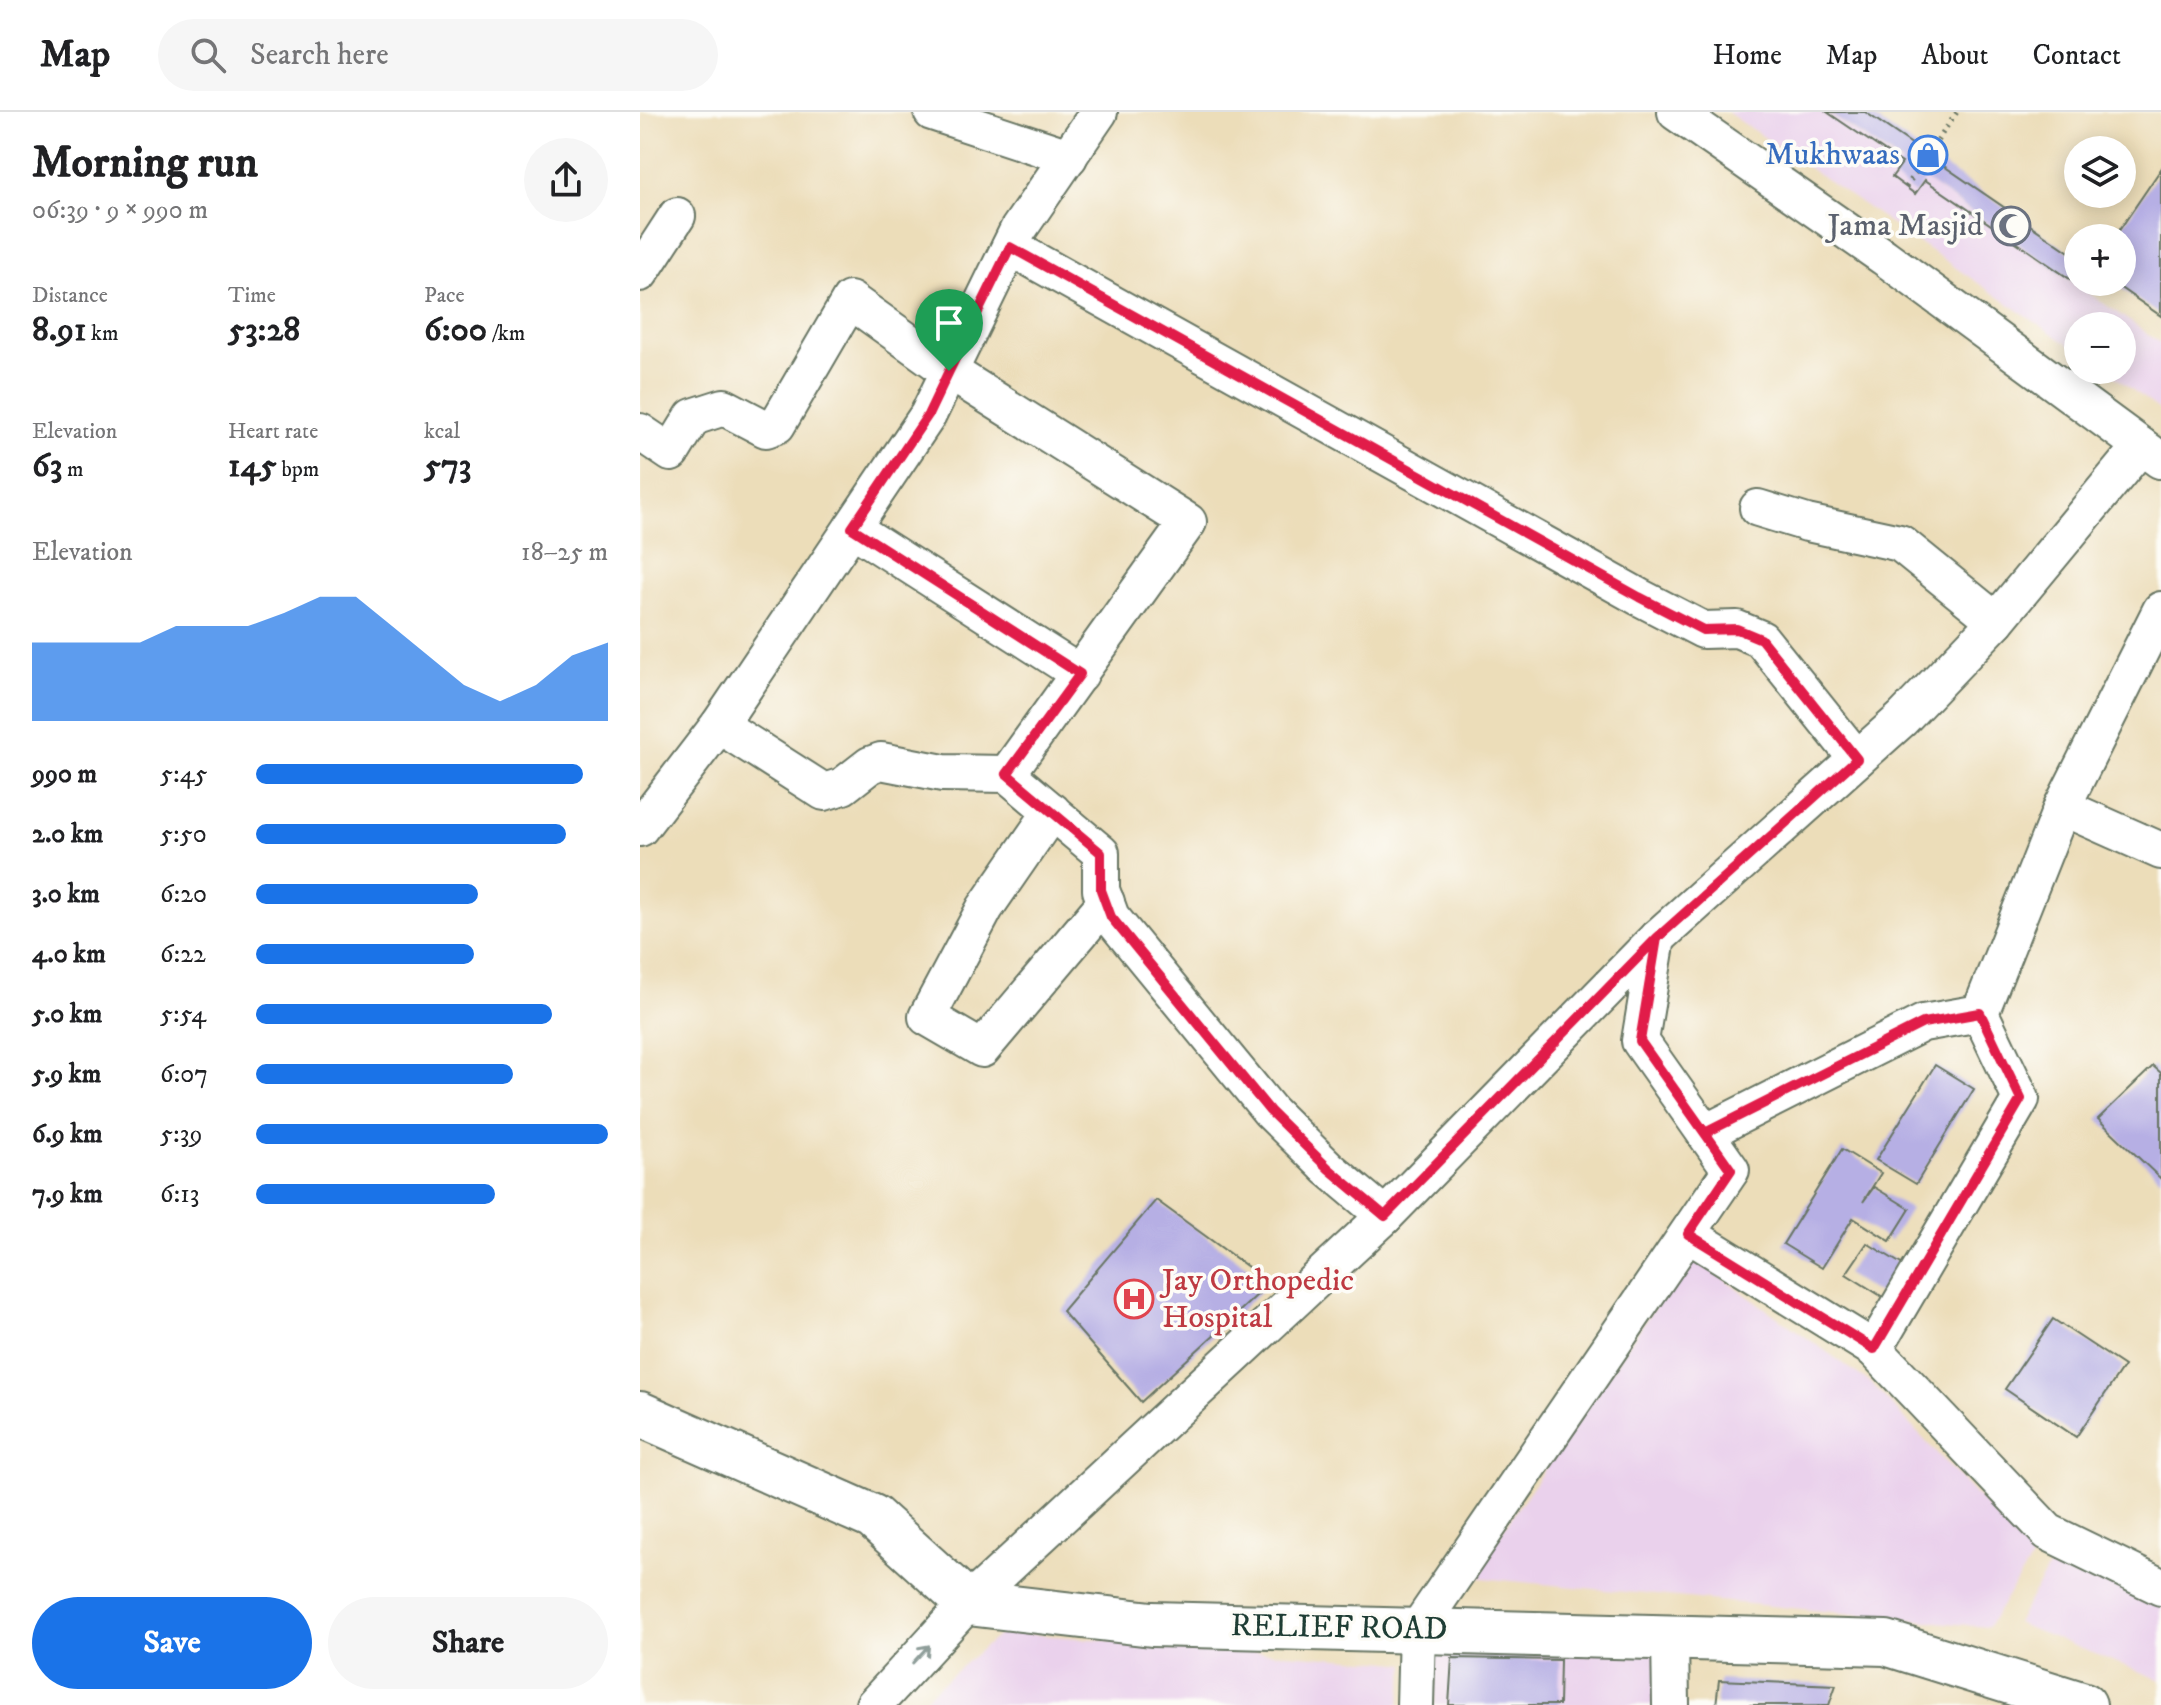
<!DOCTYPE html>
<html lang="en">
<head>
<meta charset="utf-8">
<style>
  :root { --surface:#fff; --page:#f6f6f6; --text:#202124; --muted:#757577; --line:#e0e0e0; --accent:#1a73e8 }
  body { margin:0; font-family:"IM FELL DW Pica",serif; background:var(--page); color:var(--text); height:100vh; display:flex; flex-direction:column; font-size:30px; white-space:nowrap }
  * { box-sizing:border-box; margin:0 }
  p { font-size:26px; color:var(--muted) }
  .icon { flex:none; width:44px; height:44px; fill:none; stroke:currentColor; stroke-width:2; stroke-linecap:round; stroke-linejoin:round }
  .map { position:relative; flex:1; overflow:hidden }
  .panel { display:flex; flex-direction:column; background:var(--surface); width:640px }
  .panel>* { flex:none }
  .tools { position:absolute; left:1424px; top:24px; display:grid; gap:16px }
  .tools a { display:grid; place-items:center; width:72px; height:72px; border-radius:50%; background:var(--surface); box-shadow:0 4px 20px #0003; font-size:40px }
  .pin { position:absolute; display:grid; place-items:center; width:68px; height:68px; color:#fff; margin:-82px -34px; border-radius:50% 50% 50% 0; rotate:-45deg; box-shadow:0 0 8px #0007 }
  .pin .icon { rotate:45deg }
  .round { display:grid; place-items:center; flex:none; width:84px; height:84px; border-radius:42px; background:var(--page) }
  .head { display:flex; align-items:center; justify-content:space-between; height:136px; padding:0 32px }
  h1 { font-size:44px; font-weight:700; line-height:60px }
  .stats { display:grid; grid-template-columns:repeat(3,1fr); gap:12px; height:136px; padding:8px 32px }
  .stats div { display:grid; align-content:center }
  .stats b { font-size:34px; font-weight:700 }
  .stats small { font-size:22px; font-weight:400 }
  .stats p { font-size:22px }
  .chart { height:224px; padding:16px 32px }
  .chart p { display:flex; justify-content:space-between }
  .chart svg { width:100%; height:144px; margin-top:8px; fill:var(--accent); opacity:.7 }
  .cta { display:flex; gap:16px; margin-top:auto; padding:16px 32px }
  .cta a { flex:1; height:92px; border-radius:48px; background:var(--accent); color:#fff; font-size:32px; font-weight:700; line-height:92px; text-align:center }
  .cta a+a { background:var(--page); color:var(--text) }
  ul { padding:0 32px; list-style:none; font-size:26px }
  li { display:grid; grid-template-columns:128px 96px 1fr; align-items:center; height:60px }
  li i { height:20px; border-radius:10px; background:var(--accent) }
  header { display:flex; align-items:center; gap:48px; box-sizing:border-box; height:112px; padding:0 40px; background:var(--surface); border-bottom:2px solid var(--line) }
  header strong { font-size:38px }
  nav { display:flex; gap:44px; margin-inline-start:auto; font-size:28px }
  .search { width:560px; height:72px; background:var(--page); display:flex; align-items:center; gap:20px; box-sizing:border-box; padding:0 28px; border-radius:44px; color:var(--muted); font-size:30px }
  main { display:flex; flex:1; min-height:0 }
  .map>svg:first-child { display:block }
  .built { fill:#ead1ec }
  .building { fill:#b6afe4 }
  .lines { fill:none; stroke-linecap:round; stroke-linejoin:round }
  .minor-casing { stroke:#677563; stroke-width:40 }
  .major-casing { stroke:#677563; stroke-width:48 }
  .path { stroke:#677563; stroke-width:5; stroke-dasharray:2 6; stroke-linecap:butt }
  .minor { stroke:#fff; stroke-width:36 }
  .major { stroke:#fff; stroke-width:44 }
  .oneway { stroke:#8f9e9a }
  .route-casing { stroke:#fff; stroke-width:16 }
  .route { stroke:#e11d48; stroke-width:10 }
  .labels { text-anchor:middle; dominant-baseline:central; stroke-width:7; stroke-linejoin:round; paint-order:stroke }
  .shop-label { font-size:32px; fill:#366cbe; stroke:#fdfcf7; text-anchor:end }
  .worship-label { font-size:32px; fill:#5b616d; stroke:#fdfcf7; text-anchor:end }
  .health-label { font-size:32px; fill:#be3a42; stroke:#fdfcf7; text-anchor:start }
  .street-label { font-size:32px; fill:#1f3d34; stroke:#fdfcf7 }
</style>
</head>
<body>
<header>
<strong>Map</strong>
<div class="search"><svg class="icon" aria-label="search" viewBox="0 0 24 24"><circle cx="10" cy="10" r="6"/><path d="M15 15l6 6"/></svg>Search here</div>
<nav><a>Home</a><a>Map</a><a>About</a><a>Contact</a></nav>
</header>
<main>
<section class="panel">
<div class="head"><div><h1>Morning run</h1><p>06:39 · 9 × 990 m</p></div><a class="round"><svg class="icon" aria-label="share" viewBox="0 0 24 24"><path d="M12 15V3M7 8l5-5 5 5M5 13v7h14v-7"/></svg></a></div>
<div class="stats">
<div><p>Distance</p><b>8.91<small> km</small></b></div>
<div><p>Time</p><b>53:28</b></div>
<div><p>Pace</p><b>6:00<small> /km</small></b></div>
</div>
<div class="stats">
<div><p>Elevation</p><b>63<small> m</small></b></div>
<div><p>Heart rate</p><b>145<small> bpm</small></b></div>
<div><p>kcal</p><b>573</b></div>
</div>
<div class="chart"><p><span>Elevation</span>18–25 m</p>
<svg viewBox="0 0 160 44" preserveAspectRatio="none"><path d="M0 44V20L10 20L20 20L30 20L40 15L50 15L60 15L70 11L80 6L90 6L100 15L110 24L120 33L130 38L140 33L150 24L160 20V44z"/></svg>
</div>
<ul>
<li><b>990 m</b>5:45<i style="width:93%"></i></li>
<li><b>2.0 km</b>5:50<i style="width:88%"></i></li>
<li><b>3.0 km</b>6:20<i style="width:63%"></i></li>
<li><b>4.0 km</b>6:22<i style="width:62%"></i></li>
<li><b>5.0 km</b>5:54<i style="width:84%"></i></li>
<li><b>5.9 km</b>6:07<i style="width:73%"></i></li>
<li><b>6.9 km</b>5:39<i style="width:100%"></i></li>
<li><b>7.9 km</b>6:13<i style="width:68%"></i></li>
</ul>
<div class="cta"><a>Save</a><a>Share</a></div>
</section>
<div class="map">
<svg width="1521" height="1593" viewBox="0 0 1521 1593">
  <rect width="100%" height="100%" fill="#fdfcf7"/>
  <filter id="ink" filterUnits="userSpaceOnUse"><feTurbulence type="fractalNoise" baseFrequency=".0125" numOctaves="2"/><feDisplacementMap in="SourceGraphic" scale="16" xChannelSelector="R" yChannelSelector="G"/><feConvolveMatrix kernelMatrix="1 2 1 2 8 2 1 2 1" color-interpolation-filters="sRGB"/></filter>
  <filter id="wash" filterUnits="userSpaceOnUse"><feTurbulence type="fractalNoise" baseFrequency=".006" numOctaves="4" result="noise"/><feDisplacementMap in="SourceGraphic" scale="32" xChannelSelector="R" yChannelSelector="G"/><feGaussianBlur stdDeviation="1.8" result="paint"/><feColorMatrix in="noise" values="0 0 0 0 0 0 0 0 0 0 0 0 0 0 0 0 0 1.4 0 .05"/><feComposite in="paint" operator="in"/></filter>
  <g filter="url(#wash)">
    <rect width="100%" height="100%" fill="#ecddb9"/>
    <!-- built -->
    <g class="built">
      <polygon points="1087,0 1186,0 1521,231 1521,299 1466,258 1482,258 1482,214 1438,214 1438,239"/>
      <polygon points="1050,1143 1232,1272 1393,1444 1348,1515 831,1465"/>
      <polygon points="1414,1446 1521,1492 1521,1568 1376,1511"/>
      <polygon points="362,1520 750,1550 766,1552 759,1593 276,1593"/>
      <polygon points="795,1531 1034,1543 1038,1593 795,1593"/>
    </g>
    <g id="blocks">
      <!-- building -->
      <g class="building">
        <polygon points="1187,0 1225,0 1438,146 1438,170 1456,170 1449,180 1285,68 1275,82 1252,65 1262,51"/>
        <polygon points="1521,57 1521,204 1472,170 1482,170 1482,126 1474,126"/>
        <polygon points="1295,953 1334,977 1276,1072 1236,1048"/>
        <polygon points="1513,954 1521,961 1521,1067 1458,1007"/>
        <polygon points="1202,1037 1241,1061 1223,1090 1234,1075 1270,1097 1250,1129 1213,1106 1182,1156 1143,1132"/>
        <polygon points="516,1088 630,1171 501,1290 422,1199"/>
        <polygon points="1227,1131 1263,1153 1243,1185 1206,1162"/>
        <polygon points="1413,1207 1484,1254 1436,1325 1365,1277"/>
        <polygon points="812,1546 920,1548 919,1593 809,1593"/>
        <polygon points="1079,1568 1196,1573 1189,1593 1076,1593"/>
      </g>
    </g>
  </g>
  <g filter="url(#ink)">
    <use href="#blocks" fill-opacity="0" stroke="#677563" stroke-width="2"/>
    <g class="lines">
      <defs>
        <g id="minor">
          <polyline points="292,0 429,45"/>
          <polyline points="1036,0 1244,145 1520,348"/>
          <polyline points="370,135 999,485 1063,518 1097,517 1121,527 1217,647"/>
          <polyline points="0,161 37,104"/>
          <polyline points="0,320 31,341 53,305 84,295 126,317 137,313 210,188 309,259 548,410 367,662"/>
          <polyline points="1118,396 1167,411 1260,431 1356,509"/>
          <polyline points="212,416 440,562"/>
          <polyline points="79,613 184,680 203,674 230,653 241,649 303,661 367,662 461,741 461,778 471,805 630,999 689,1057 745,1104"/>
          <polyline points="1422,695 1521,739"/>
          <polyline points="412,699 345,796 287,905 342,937 466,790"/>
          <polyline points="0,716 79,613 288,303 378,118 459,0"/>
          <polyline points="1065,1021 1283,911 1340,901"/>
          <polyline points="1048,1122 1234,1237 1408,1420 1521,1475"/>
          <polyline points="1234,1237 1381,987 1340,901 1422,695 1521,498"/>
          <polyline points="1030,1525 1031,1593"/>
          <polyline points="234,1593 328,1491 745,1104 1017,826 1262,607 1356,509 1501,334"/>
          <polyline points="775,1593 777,1518 1091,1058 1000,929 1017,826"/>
        </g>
        <polyline id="major" points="0,1302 233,1405 328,1491 512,1512 1246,1531 1444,1593"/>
      </defs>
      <!-- minor casing -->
      <use href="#minor" class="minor-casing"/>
      <!-- major casing -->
      <use href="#major" class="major-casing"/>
      <!-- path -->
      <polyline class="path" points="1266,75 1317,0"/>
      <!-- minor -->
      <use href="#minor" class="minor"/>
      <!-- major -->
      <use href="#major" class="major"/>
    </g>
    <!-- one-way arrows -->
    <defs><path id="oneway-shaft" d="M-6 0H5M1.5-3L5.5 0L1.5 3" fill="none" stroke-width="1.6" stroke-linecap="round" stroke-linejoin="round" transform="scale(2)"/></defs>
    <use class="oneway" href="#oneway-shaft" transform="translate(281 1542) rotate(-47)"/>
  </g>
  <g class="lines" filter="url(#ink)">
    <defs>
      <polyline id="route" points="309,259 288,303 212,416 440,562 367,662 461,741 461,778 471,805 630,999 689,1057 745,1104 1017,826 1000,929 1091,1058 1048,1122 1234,1237 1381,987 1340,901 1283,911 1065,1021 1000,929 1017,826 1217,647 1121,527 1097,517 1063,518 999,485 370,135 309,259"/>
    </defs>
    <!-- route casing -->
    <use href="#route" class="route-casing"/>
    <!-- route -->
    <use href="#route" class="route"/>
  </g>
  <!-- icons -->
  <defs>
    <symbol id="shop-ring" viewBox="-11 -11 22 22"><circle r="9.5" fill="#fdfcf7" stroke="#3f7fe0" stroke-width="1.5"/><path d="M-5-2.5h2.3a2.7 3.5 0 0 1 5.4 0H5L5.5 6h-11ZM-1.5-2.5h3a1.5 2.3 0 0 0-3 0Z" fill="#3f7fe0"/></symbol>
    <symbol id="mosque-ring" viewBox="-11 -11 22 22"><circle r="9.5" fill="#fdfcf7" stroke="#6b7280" stroke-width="1.5"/><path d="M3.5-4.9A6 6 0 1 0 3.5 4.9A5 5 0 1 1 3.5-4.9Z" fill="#6b7280"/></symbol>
    <symbol id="hospital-ring" viewBox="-11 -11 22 22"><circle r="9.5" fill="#fdfcf7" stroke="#e0444e" stroke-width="1.5"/><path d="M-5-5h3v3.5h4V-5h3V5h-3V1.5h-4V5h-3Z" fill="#e0444e"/></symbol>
  </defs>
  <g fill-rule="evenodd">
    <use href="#shop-ring" x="1266" y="21" width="44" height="44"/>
    <use href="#mosque-ring" x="1349" y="92" width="44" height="44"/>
    <use href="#hospital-ring" x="472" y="1165" width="44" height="44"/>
  </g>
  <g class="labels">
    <!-- shop labels -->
    <g class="shop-label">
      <text x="1260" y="43">Mukhwaas</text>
    </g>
    <!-- worship labels -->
    <g class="worship-label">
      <text x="1343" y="114">Jama Masjid</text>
    </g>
    <!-- health labels -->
    <g class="health-label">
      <text x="522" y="1169">Jay Orthopedic<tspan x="522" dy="37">Hospital</tspan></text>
    </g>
    <!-- street labels -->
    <g class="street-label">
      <text transform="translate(699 1516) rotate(1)">RELIEF ROAD</text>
    </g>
  </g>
</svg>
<div class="tools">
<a><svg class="icon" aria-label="layers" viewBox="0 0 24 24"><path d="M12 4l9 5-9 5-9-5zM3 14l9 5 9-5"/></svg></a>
<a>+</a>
<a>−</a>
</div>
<div class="pin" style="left:309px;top:259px;background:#1e9e55"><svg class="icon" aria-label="arrive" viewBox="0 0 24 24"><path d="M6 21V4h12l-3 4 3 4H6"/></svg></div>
</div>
</main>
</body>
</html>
